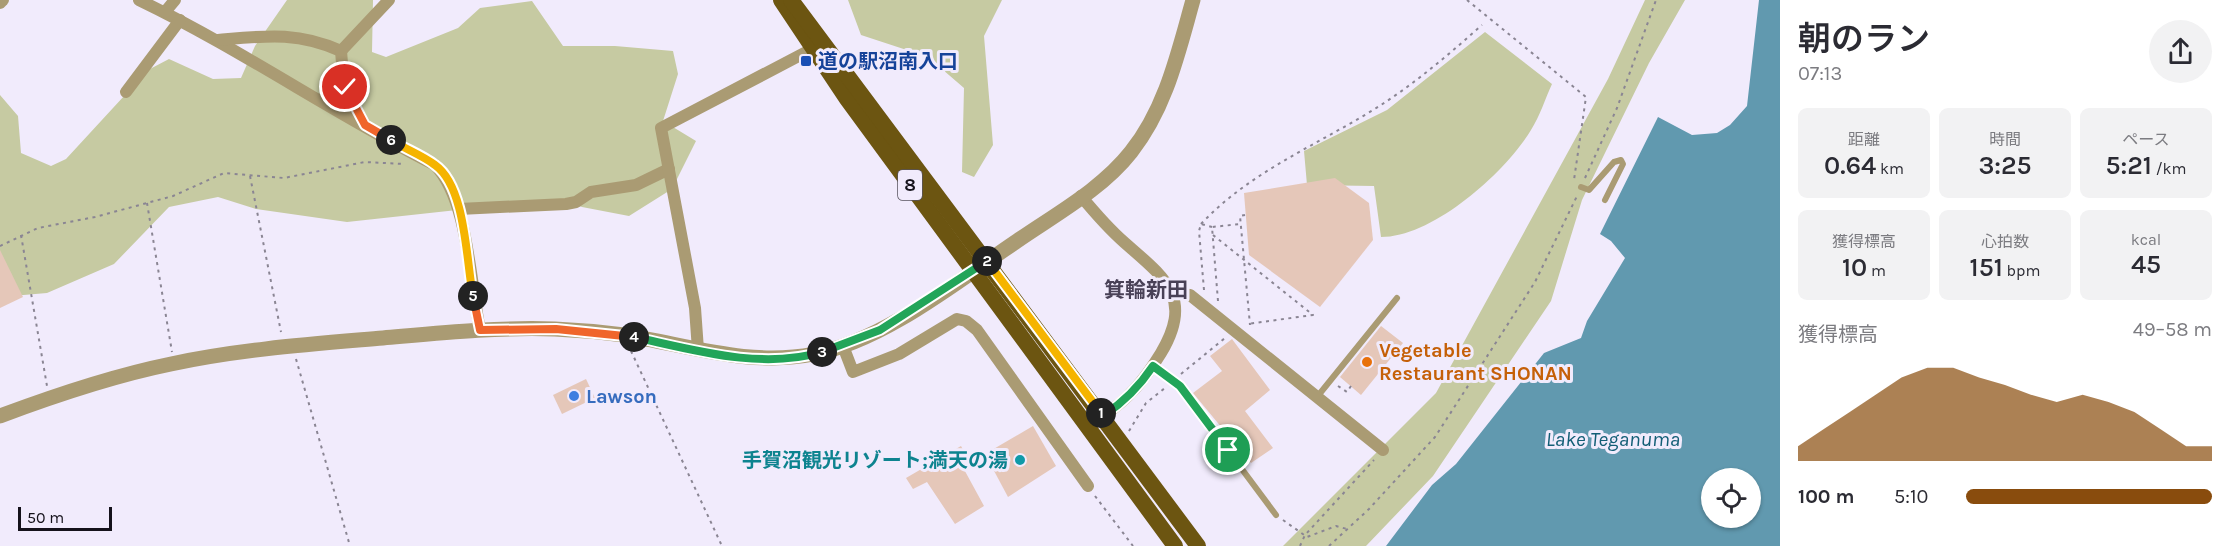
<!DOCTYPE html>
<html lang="ja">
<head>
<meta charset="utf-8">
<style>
  :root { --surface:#fff; --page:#f2f2f3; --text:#2b2b33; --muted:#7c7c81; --accent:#894c0d }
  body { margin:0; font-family:Karla,"Noto Sans JP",sans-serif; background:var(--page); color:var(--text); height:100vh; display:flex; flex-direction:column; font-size:22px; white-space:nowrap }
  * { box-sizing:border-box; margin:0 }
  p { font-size:20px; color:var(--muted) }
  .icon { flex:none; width:33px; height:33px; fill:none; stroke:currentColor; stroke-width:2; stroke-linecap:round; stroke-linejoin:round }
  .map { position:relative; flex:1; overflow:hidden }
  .drawer { display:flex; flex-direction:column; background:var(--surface); width:450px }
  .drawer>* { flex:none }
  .fabs { position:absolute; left:1701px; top:468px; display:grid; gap:12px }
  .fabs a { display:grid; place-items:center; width:60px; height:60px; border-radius:50%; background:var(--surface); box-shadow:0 2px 4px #0004; font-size:30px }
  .scale { position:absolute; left:18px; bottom:15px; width:94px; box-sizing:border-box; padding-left:6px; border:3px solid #15121b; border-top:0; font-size:16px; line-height:21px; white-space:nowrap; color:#15121b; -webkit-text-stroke:4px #f1ebfc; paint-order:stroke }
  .pin { position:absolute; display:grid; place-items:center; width:51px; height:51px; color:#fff; margin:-26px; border:3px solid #fff; border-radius:50%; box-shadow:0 2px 6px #0007 }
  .km { position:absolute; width:30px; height:30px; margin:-15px; border-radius:50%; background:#222; color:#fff; font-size:16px; line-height:30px; text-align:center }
  .round { display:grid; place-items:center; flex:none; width:63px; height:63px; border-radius:32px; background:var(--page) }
  .headline { display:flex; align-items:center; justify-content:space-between; height:102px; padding:0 18px }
  h1 { font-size:33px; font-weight:600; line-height:45px }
  .metrics { display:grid; grid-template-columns:repeat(3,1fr); gap:9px; height:102px; padding:6px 18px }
  .metrics div { display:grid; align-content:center; border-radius:9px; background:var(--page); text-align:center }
  .metrics b { font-size:26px; font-weight:600 }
  .metrics small { font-size:16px; font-weight:400 }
  .metrics p { font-size:16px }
  .chart { height:168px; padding:12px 18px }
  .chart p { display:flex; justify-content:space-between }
  .chart svg { width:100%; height:108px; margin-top:6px; fill:var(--accent); opacity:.7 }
  ul { padding:0 18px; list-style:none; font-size:20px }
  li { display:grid; grid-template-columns:96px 72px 1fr; align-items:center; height:45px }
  li i { height:15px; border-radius:8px; background:var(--accent) }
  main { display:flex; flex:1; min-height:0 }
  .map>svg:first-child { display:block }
  .green { fill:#c6caa2 }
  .water { fill:#6199af; fill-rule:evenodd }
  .building { fill:#e5c7b9 }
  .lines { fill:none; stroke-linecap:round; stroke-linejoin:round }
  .path { stroke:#8a8593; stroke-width:2; stroke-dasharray:3 4.5; stroke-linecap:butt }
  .service { stroke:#aa9b73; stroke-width:6 }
  .minor { stroke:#aa9b73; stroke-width:12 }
  .tertiary { stroke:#aa9b73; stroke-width:15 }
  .primary { stroke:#6c5511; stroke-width:16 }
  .split-1-casing { stroke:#fff; stroke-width:12 }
  .split-2-casing { stroke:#fff; stroke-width:12 }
  .split-3-casing { stroke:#fff; stroke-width:12 }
  .split-4-casing { stroke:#fff; stroke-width:12 }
  .split-5-casing { stroke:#fff; stroke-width:12 }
  .split-6-casing { stroke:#fff; stroke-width:12 }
  .split-7-casing { stroke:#fff; stroke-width:12 }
  .split-1 { stroke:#22a559; stroke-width:8 }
  .split-2 { stroke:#f5b400; stroke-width:8 }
  .split-3 { stroke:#22a559; stroke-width:8 }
  .split-4 { stroke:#22a559; stroke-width:8 }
  .split-5 { stroke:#f0652b; stroke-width:8 }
  .split-6 { stroke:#f5b400; stroke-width:8 }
  .split-7 { stroke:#f0652b; stroke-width:8 }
  .transit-dot { fill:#1a4fb4; stroke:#f1ebfc; stroke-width:2 }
  .food-dot { fill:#e8710a; stroke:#f1ebfc; stroke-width:2 }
  .shop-dot { fill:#3f7fe0; stroke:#f1ebfc; stroke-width:2 }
  .culture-dot { fill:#0f9aa8; stroke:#f1ebfc; stroke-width:2 }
  .labels { text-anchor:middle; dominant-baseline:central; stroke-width:6; stroke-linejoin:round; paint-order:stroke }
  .shield { fill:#f1ebfc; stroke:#57535e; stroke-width:1.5 }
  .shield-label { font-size:18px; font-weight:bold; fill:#15121b }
  .transit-label { font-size:20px; font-weight:bold; fill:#164399; stroke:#f1ebfc; text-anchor:start }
  .food-label { font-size:20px; font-weight:bold; fill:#c56008; stroke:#f1ebfc; text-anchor:start }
  .shop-label { font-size:20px; font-weight:bold; fill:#366cbe; stroke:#f1ebfc; text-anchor:start }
  .culture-label { font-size:20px; font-weight:bold; fill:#0d838f; stroke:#f1ebfc; text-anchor:end }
  .neighbourhood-label { font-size:21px; font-weight:bold; fill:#494157; stroke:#f1ebfc }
  .water-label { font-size:21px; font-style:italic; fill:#135e76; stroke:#f1ebfc }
</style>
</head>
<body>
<main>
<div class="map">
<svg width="1780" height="546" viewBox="0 0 1780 546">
  <rect width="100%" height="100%" fill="#f1ebfc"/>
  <!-- green -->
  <g class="green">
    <polygon points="287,0 373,0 372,52 386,57 458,28 480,8 532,1 563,46 615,46 673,51 678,74 663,121 696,141 672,189 629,216 582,207 559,199 347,222 256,209 218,197 169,207 114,264 47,293 0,297 0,95 18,116 21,153 51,166 66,159 148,70 169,59 213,79 241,78 255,46"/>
    <polygon points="848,0 1002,0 984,36 993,145 974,177 962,172 964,88 928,57 861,35"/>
    <polygon points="1645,0 1685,0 1649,63 1582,200 1551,301 1433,476 1366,546 1283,546 1436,393 1608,79"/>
    <path d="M1485 32 1552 84C1545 99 1540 116 1531 130 1505 173 1433 237 1381 237L1374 186 1307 185 1304 151 1387 110Z"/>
  </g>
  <!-- water -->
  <path class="water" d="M1759 0H1780V546H1386L1432 485 1456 464 1544 353 1581 338 1587 321 1625 258 1611 241 1600 234 1658 117 1692 135 1717 133 1730 125 1747 106ZM1712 478H1750V518H1712Z"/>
  <!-- building -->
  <g class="building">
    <polygon points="1335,178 1369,203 1373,240 1320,307 1249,255 1244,193"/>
    <polygon points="0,250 23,297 0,308"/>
    <polygon points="1381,326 1403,343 1361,395 1340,377"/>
    <polygon points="1232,339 1270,390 1245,411 1273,448 1251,463 1193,393 1222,371 1210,356"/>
    <polygon points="586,379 595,398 562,414 553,395"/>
    <polygon points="1033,426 1056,466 1008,497 985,454"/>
    <polygon points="961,446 967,457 960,462 984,506 955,524 927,482 913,489 906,478"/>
  </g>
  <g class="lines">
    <!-- path -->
    <g class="path">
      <polyline points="1467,0 1586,97 1574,180"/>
      <polyline points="250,176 281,332"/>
      <polyline points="1585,178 1617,108 1656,0"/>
      <polyline points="147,203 172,352"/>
      <polyline points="1245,215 1240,216 1250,325"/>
      <path d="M1201 224C1250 172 1313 147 1373 110 1412 86 1447 56 1482 25"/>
      <polyline points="21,235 47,386"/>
      <polyline points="1213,235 1313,315 1247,324"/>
      <polyline points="0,246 38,228 95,217 173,196 224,173 284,178 365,162 405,164"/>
      <polyline points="1204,290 1199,231 1201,224 1212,227"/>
      <polyline points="1218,301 1212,227 1241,224"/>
      <polyline points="631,351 722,546"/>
      <polyline points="296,359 350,546"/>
      <polyline points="1181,374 1225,338"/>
      <polyline points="1338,386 1347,392 1351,386"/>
      <polyline points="1129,431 1146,403 1165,388"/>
      <polyline points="1095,496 1133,546"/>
      <polyline points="1283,520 1307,537 1336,526 1347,529"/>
      <polyline points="1300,546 1305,535 1374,460"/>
      <polyline points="1329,546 1369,509 1435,437 1535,282 1578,194"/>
    </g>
    <!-- service -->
    <g class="service">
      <polyline points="1581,187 1589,190 1614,162 1621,160 1623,164 1605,200"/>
      <polyline points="1153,366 1180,386 1276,515"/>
      <polyline points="1317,397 1397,298"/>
    </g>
    <!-- minor -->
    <g class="minor">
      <path d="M139 0C241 49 334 114 435 165 468 199 470 282 480 330"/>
      <polyline points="0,3 3,0"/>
      <polyline points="165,12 175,0"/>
      <path d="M218 40C264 36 297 31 341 51L344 87 365 125"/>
      <polyline points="341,51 389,0"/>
      <polyline points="126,92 180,20"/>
      <path d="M1081 196C1095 213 1109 229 1125 243 1165 278 1194 298 1161 353 1145 379 1129 399 1103 416"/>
      <polyline points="459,209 566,204 576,202 591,192 636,185 669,169"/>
      <polyline points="1172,293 1190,295 1383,450"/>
      <polyline points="843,346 853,372 899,354 957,319 966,321 977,330 1088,486"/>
      <polyline points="698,350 695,308 661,128 812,49"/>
    </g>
    <!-- tertiary -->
    <path class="tertiary" d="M0 416C56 395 112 376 171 364 241 349 313 344 383 338 440 333 497 327 555 329 578 330 601 332 624 335 688 345 749 367 814 354 884 341 959 280 1017 241 1056 214 1102 189 1131 152 1166 108 1178 53 1193 0"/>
    <!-- primary -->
    <g class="primary">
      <polyline points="781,0 847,99 1175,546"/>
      <polyline points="791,0 1198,546"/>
    </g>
  </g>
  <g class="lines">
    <defs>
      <path id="split-1" d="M1101 413 1103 416C1124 402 1139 387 1153 366L1180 386 1228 450"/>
      <polyline id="split-2" points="987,261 1101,413"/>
      <polyline id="split-3" points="822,352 880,330 987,261"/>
      <path id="split-4" d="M634 337C694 350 761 370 822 352"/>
      <polyline id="split-5" points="473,296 480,330 556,329 634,337"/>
      <path id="split-6" d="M391 140C405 149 422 155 435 165 466 187 466 260 473 296"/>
      <polyline id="split-7" points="345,87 365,125 391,140"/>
    </defs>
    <!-- split-1 casing -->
    <use href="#split-1" class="split-1-casing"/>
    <!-- split-2 casing -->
    <use href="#split-2" class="split-2-casing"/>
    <!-- split-3 casing -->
    <use href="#split-3" class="split-3-casing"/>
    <!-- split-4 casing -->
    <use href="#split-4" class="split-4-casing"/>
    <!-- split-5 casing -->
    <use href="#split-5" class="split-5-casing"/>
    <!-- split-6 casing -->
    <use href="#split-6" class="split-6-casing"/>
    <!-- split-7 casing -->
    <use href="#split-7" class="split-7-casing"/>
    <!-- split-1 -->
    <use href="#split-1" class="split-1"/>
    <!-- split-2 -->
    <use href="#split-2" class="split-2"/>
    <!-- split-3 -->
    <use href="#split-3" class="split-3"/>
    <!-- split-4 -->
    <use href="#split-4" class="split-4"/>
    <!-- split-5 -->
    <use href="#split-5" class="split-5"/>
    <!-- split-6 -->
    <use href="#split-6" class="split-6"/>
    <!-- split-7 -->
    <use href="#split-7" class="split-7"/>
  </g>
  <!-- markers -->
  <rect class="transit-dot" x="800" y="55" width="12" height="12" rx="3"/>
  <circle class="food-dot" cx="1367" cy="362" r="6"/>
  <circle class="shop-dot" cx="574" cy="396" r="6"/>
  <circle class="culture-dot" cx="1020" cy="460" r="6"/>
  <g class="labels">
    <!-- shield labels -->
    <rect class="shield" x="898" y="170" width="24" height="30" rx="4.5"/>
    <g class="shield-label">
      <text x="910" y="185">8</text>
    </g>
    <!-- transit labels -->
    <g class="transit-label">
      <text x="818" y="61">道の駅沼南入口</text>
    </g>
    <!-- food labels -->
    <g class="food-label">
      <text x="1379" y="350">Vegetable<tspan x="1379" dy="23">Restaurant SHONAN</tspan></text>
    </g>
    <!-- shop labels -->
    <g class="shop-label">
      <text x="586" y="396">Lawson</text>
    </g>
    <!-- culture labels -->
    <g class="culture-label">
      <text x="1008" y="460">手賀沼観光リゾート;満天の湯</text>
    </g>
    <!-- neighbourhood labels -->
    <g class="neighbourhood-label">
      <text x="1146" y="290">箕輪新田</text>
    </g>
    <!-- water labels -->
    <g class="water-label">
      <text x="1613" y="439">Lake Teganuma</text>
    </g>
  </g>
</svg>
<div class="fabs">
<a><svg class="icon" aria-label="locate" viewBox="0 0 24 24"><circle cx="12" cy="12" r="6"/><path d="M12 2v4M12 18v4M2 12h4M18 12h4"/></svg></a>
</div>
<div class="scale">50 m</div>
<div class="pin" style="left:1228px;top:450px;background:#1e9e55"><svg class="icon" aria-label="arrive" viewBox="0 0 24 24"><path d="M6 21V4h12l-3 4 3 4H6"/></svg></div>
<div class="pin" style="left:345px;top:87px;background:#d93025"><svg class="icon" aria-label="check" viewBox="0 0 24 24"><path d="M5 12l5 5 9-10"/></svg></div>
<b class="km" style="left:1101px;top:413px">1</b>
<b class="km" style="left:987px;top:261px">2</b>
<b class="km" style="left:822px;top:352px">3</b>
<b class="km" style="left:634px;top:337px">4</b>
<b class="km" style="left:473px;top:296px">5</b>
<b class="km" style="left:391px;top:140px">6</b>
</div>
<section class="drawer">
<div class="headline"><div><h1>朝のラン</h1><p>07:13</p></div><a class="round"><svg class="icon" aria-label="share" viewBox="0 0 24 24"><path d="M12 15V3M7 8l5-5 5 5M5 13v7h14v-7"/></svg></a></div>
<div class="metrics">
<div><p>距離</p><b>0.64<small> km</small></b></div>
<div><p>時間</p><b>3:25</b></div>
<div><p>ペース</p><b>5:21<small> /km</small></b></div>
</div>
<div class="metrics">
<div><p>獲得標高</p><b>10<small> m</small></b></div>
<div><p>心拍数</p><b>151<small> bpm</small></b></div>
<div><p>kcal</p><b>45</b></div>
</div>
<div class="chart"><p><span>獲得標高</span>49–58 m</p>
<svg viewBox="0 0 160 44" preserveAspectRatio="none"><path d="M0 44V38L10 31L20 24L30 17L40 10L50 6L60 6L70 10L80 13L90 17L100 20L110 17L120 20L130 24L140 31L150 38L160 38V44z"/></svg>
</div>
<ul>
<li><b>100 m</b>5:10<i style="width:100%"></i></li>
</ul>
</section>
</main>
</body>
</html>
